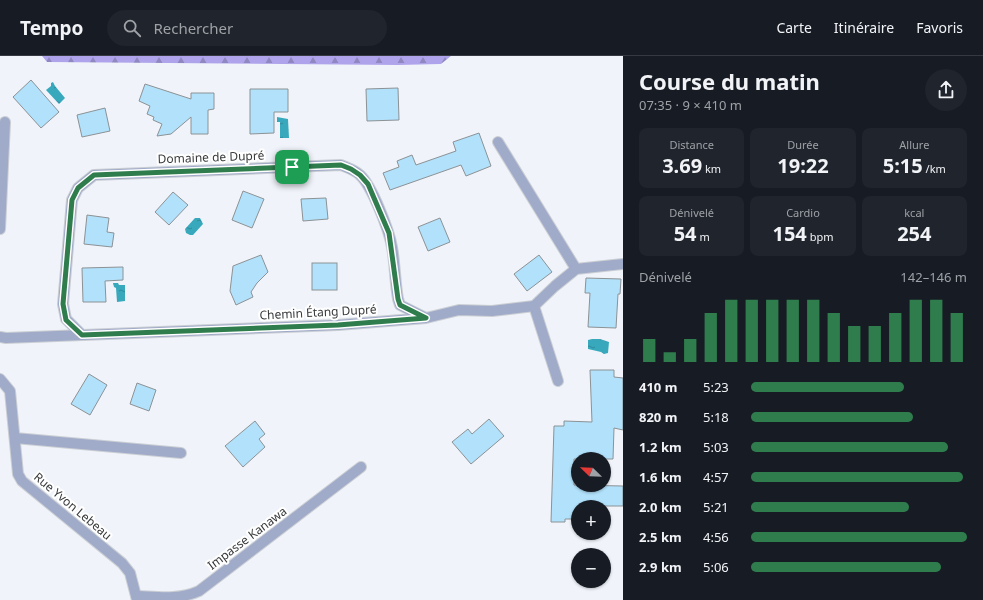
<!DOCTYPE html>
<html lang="fr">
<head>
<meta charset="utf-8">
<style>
  :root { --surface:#171b24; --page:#20242c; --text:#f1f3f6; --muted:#9ea1a6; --line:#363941; --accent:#2f7d4d }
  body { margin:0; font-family:"Noto Sans",sans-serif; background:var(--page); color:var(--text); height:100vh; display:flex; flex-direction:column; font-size:15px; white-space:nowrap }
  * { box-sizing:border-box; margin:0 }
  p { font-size:13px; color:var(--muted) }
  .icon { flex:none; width:22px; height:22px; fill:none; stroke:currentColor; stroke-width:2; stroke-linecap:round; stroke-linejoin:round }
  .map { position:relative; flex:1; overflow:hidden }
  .side { display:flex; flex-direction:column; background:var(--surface); width:360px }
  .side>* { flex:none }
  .needle { width:26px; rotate:293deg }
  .controls { position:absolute; left:571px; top:396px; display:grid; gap:8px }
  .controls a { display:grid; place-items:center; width:40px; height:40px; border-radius:50%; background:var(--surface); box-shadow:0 1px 3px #0004; font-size:20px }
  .pin { position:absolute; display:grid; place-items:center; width:34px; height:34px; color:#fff; margin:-17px; border-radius:8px; box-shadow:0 2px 6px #0006 }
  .round { display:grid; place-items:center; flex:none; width:42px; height:42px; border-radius:21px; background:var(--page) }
  .overview { display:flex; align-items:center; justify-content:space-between; height:68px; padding:0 16px }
  h1 { font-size:22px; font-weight:700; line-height:30px }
  .figures { display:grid; grid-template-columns:repeat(3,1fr); gap:6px; height:68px; padding:4px 16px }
  .figures div { display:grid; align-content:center; border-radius:8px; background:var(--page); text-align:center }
  .figures b { font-size:20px; font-weight:700 }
  .figures small { font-size:11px; font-weight:400 }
  .figures p { font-size:11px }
  .chart { height:112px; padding:8px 16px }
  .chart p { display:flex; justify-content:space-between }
  .chart svg { width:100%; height:72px; margin-top:4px; stroke:var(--accent); stroke-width:6 }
  ul { padding:0 16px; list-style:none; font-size:13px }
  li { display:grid; grid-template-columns:64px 48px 1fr; align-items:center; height:30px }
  li i { height:10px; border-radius:5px; background:var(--accent) }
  header { display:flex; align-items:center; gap:24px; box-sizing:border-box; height:56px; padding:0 20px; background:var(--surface); border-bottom:1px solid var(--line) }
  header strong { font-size:19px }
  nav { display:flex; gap:22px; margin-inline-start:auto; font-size:14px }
  .search { width:280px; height:36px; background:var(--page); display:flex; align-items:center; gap:10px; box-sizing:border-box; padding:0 14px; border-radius:22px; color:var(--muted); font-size:15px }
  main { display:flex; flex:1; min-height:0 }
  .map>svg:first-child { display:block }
  .forest { fill:url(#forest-firs) }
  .water { fill:url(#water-ripples) }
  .building { fill:#b1e1fb; stroke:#8c9295 }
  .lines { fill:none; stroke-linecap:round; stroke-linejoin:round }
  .minor-casing { stroke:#cbcfd4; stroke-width:12 }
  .minor { stroke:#a0aac9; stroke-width:10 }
  .route-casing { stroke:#fff; stroke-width:8 }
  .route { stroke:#2f7d4d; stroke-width:5 }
  .labels { text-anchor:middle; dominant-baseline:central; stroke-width:4; stroke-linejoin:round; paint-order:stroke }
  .street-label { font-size:12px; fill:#37393b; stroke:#fff }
</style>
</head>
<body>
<header>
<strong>Tempo</strong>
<div class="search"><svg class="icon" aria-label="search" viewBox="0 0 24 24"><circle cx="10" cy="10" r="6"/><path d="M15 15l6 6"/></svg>Rechercher</div>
<nav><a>Carte</a><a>Itinéraire</a><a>Favoris</a></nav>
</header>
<main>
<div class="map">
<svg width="623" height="544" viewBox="0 0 623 544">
  <defs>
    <pattern id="forest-firs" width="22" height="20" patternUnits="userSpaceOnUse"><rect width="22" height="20" fill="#afa4ec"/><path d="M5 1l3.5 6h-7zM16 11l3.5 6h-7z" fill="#8f87c0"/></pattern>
    <pattern id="water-ripples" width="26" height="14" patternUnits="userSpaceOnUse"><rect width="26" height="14" fill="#38a9bd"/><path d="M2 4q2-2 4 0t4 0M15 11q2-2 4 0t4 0" fill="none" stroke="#308b9b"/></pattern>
  </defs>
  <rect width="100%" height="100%" fill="#f0f4fa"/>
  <!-- forest -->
  <polygon class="forest" points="42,0 451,0 441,8 398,9 47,6"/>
  <!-- water -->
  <g class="water">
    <polygon points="53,26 55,30 65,42 59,48 46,34 51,30 51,27"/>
    <polygon points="277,61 288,63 289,82 280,82 280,66 277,66"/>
    <polygon points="195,162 200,162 203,168 193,179 190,179 186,177 185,173"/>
    <polygon points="113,227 118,227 119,229 125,229 125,245 117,246 116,232 114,231"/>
    <polygon points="592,283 600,283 609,286 608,297 604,298 601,296 588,293 588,284"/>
  </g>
  <!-- building -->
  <g class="building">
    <polygon points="31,24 59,56 41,72 13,41"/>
    <polygon points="145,28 191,43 191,37 214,37 214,53 208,54 208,78 191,78 191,61 171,78 157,80 162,68 153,64 154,61 147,58 150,50 139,45"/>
    <polygon points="398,32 399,64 367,65 366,33"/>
    <polygon points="250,33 288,33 288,56 274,56 274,77 250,78"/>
    <polygon points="105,52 110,75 82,81 77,59"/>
    <polygon points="479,77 491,110 466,120 461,109 390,134 383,117 399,111 397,105 412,99 416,109 456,95 453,86"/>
    <polygon points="243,135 264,143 252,172 232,164"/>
    <polygon points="173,136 188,149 169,169 155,156"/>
    <polygon points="326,142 328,163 303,165 301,143"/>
    <polygon points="87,159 109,162 107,176 114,177 112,191 84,188"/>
    <polygon points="440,162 450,186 428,195 418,171"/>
    <polygon points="261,199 268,216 257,227 251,236 253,241 236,249 230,235 233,210"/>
    <polygon points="539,199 552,216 527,235 514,218"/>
    <rect x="312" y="207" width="25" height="27"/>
    <polygon points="123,211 123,224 105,225 106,246 83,246 82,212"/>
    <polygon points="586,222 621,223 620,238 618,238 616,272 588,271 590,237 585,237"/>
    <polygon points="590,314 614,314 614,321 623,322 623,374 614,372 613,403 574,403 574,429 623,430 623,450 580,450 578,451 578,463 565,463 565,466 551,466 554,370 564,370 564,365 592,366"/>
    <polygon points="89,318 107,329 90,359 71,348"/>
    <polygon points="137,327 156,334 149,355 130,348"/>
    <polygon points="489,363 504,380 471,408 452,386 468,373 472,378"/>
    <polygon points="255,365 265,378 259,383 265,391 243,411 225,390"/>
  </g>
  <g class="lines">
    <defs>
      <g id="minor">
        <polyline points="498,86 576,213"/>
        <polyline points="0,173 5,66"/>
        <polyline points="534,250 558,325"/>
        <path d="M82 279 66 263 63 248 72 144 78 132 94 119 341 109C348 112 355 114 360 119 372 130 389 174 392 191 395 208 395 226 398 243L400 249 424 261"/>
        <polyline points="0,281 6,282 338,269 426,262 459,254 492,255 534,250 555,230 576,213 623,208"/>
        <polyline points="0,323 10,335 18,418 22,425 122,507 130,517 137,544"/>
        <polyline points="15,382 181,397"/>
        <path d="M138 540C159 541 179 544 199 535L361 411"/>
      </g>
    </defs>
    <!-- minor casing -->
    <use href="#minor" class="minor-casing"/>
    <!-- minor -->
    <use href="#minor" class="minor"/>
  </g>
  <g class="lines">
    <defs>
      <polygon id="route" points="341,109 351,113 360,119 368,128 389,177 398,243 400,249 426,262 338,269 82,279 66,264 63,248 72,144 78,132 94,119"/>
    </defs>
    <!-- route casing -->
    <use href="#route" class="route-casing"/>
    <!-- route -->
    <use href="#route" class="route"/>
  </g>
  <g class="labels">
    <!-- street labels -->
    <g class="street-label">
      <text transform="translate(211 101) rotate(-2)">Domaine de Dupré</text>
      <text transform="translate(318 256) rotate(-3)">Chemin Étang Dupré</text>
      <text transform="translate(73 450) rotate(40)">Rue Yvon Lebeau</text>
      <text transform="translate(247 482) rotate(-37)">Impasse Kanawa</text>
    </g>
  </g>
</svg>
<div class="controls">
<a><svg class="needle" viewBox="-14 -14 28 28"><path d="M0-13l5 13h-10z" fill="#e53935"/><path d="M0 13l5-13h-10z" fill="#9ea1a6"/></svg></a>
<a>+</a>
<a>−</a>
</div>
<div class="pin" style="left:292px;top:111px;background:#1e9e55"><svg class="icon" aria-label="arrive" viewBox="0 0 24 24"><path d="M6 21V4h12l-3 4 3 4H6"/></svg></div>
</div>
<section class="side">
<div class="overview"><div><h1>Course du matin</h1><p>07:35 · 9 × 410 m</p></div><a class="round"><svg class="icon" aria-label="share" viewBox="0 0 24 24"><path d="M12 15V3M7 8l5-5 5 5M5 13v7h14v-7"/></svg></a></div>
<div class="figures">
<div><p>Distance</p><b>3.69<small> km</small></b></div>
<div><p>Durée</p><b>19:22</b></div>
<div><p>Allure</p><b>5:15<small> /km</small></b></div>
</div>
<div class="figures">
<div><p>Dénivelé</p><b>54<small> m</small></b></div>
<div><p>Cardio</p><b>154<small> bpm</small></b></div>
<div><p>kcal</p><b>254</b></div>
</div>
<div class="chart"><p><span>Dénivelé</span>142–146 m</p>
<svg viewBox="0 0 160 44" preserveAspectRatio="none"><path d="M5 44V30M15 44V38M25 44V30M35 44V14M45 44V6M55 44V6M65 44V6M75 44V6M85 44V6M95 44V14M105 44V22M115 44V22M125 44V14M135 44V6M145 44V6M155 44V14"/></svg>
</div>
<ul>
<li><b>410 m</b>5:23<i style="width:71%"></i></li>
<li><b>820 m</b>5:18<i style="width:75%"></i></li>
<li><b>1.2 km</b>5:03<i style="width:91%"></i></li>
<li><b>1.6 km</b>4:57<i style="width:98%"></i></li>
<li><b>2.0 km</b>5:21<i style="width:73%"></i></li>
<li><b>2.5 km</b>4:56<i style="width:100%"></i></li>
<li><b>2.9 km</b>5:06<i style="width:88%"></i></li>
</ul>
</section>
</main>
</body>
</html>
